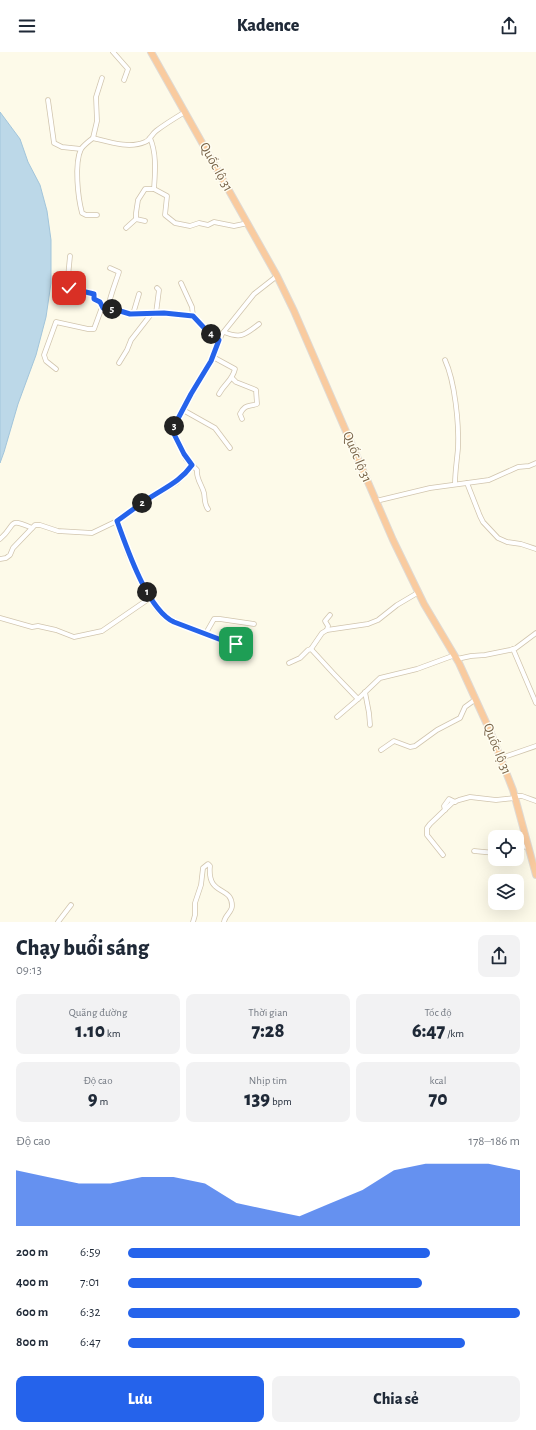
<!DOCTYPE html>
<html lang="vi">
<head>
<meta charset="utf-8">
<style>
  :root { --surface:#fff; --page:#f2f2f3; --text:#1f2937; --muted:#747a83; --accent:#2563eb }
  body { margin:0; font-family:"Alegreya Sans",sans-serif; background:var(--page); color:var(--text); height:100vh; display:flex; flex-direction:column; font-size:15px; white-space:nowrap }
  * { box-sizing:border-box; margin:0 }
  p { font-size:13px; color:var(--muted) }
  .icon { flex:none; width:22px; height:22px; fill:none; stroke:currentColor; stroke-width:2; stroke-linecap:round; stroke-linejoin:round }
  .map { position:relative; height:870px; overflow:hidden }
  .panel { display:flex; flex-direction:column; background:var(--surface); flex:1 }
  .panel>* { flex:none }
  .buttons { position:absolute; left:488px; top:778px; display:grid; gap:8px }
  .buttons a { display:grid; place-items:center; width:36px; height:36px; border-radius:8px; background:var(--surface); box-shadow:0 4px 16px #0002; font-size:20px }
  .pin { position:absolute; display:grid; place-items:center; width:34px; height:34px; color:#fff; margin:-17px; border-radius:8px; box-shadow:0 2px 6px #0006 }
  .km { position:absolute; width:20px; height:20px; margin:-10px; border-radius:50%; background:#222; color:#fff; font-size:11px; line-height:20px; text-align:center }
  .round { display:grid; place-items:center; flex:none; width:42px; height:42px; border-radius:8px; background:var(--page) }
  .headline { display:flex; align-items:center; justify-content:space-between; height:68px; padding:0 16px }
  h1 { font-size:22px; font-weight:800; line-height:30px }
  .figures { display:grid; grid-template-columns:repeat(3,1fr); gap:6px; height:68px; padding:4px 16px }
  .figures div { display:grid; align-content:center; border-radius:8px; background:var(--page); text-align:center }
  .figures b { font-size:20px; font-weight:800 }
  .figures small { font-size:11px; font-weight:400 }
  .figures p { font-size:11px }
  .chart { height:112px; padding:8px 16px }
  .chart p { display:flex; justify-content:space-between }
  .chart svg { width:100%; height:72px; margin-top:4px; fill:var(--accent); opacity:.7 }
  .primary-button { display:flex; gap:8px; margin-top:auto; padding:8px 16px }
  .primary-button a { flex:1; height:46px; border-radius:8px; background:var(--accent); color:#fff; font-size:16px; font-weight:800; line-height:46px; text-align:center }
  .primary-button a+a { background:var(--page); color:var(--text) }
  ul { padding:0 16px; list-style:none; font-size:13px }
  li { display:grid; grid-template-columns:64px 48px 1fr; align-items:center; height:30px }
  li i { height:10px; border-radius:5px; background:var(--accent) }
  header { display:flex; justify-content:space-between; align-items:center; height:52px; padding:0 16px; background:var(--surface); font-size:18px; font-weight:800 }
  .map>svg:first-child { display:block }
  .water { fill:#bcd8e8; stroke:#a2c5db }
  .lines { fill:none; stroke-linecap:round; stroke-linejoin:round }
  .minor-casing { stroke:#d1c5ae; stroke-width:5.5 }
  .highway-casing { stroke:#dfdad4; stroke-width:8 }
  .minor { stroke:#fff; stroke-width:4 }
  .highway { stroke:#f9cb9f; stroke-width:6 }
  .route-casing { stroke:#fff; stroke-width:8 }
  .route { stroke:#2563eb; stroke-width:5 }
  .labels { text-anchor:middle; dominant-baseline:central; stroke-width:3; stroke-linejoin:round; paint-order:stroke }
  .street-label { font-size:14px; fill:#7a664b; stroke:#fffdf1 }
</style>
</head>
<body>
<header><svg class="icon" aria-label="menu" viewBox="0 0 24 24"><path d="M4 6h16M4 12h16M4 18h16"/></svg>Kadence<svg class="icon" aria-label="share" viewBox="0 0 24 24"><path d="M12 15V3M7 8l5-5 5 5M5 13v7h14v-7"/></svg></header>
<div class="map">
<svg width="536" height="870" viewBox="0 0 536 870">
  <rect width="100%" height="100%" fill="#fdfae9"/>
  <!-- water -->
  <polygon class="water" points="0,60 20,87 28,110 40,133 47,159 51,188 51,231 46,265 36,303 18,352 4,400 0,411"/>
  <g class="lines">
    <defs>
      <g id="minor">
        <polyline points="113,0 128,17 124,28"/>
        <polyline points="48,48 54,91 62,95 81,97"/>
        <polyline points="93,86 97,69 96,45 102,26"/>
        <path d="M150 86C157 102 155 121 154 137L167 144 165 163 175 171 190 174 199 171 208 173 214 170 234 174 248 171"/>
        <path d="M97 163H86L82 161C78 146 74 112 81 97 84 93 89 89 93 86 109 90 129 97 145 90 150 88 152 82 156 79 165 72 175 66 185 60"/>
        <polyline points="145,169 136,167 136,161 138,148 145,137 154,137"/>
        <polyline points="126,176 136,167"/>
        <polyline points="70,204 67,235 78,239 94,242 94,247 100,250 103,256"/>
        <polyline points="181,231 192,255 193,264"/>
        <path d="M108 256C110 244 115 232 119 220L110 216"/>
        <polyline points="156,261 159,238 157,236"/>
        <polyline points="133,262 139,242"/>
        <path d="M224 280C241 287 245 283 259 272"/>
        <path d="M213 305 235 317C232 329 225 331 219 342"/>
        <path d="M445 308C455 330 459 371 458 396 457 408 455 420 455 432"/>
        <polyline points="119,311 127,298 131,288 152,261"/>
        <polyline points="56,317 46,309 44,303 56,270 88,277 94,277 101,258 104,256 130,262 171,261 193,264 208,281 219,288"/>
        <path d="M232 326 236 330 256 338 257 352C248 355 245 352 240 362L242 367"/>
        <polyline points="183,358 215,376 230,396"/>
        <path d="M192 413 197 418C196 427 202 433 204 441 205 446 204 452 208 457"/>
        <polyline points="467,431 480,464 483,470 498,486 507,490 521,492 536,497"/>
        <polyline points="376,449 430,436 489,428 518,415 529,414 536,411"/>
        <polyline points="117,469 128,502 150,546 158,558 169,568 174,570 232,592 239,591 244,588"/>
        <path d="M0 487C17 473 6 465 32 476"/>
        <polyline points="0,507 6,506 10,503 13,496 35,473 40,473 58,479 92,481 117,469 147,448 176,431 185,422 192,413 186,407 172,378 174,375 195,334 211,309 222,282 254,242 277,224"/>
        <polyline points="0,566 32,575 38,574 56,578 74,585 102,579 150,546"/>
        <polyline points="327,578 368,572 378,568 397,553 419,540"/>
        <polyline points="206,581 214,567 220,567 254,572"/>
        <polyline points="311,597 322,581 327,578 328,574 325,569 330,563"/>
        <polyline points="513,597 536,651"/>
        <polyline points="457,607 471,604 485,603 510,598 516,596 536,581"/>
        <polyline points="289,611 300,606 308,598 311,597 334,622 358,647 380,626 417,617 455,603"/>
        <polyline points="365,640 369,661 370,673"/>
        <polyline points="337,665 358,647"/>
        <polyline points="381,698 394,689 410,695 415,694 437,678 460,666 465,655 476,647"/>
        <polyline points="501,706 536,694"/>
        <polyline points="515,744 522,744 536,749"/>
        <polyline points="445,758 444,754 449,747 455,750"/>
        <polyline points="517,796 528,794"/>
        <polyline points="474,799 495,801"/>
        <polyline points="443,803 427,783 427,776 430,772 452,751 459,748 470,745 496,748 515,746"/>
        <polyline points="58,870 71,853"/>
        <path d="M193 870 195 863V851L201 833 203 816 208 812 210 814C207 845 232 833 232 854 232 860 225 863 224 870"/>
      </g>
      <polyline id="highway" points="151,0 277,224 294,259 393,488 424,552 459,611 490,679 513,738 536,823"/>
    </defs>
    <!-- minor casing -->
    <use href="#minor" class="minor-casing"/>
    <!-- highway casing -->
    <use href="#highway" class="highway-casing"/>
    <!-- minor -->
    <use href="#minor" class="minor"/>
    <!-- highway -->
    <use href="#highway" class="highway"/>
  </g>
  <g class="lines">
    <defs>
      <path id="route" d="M69 236 94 242V247L100 250 103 256 117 258 130 262 164 261 193 264 208 280 219 288 211 309 191 342 172 378 184 402 192 413C180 430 164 436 148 447 137 454 127 462 117 469 127 496 147 557 174 570L232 592H236"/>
    </defs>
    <!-- route casing -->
    <use href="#route" class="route-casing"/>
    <!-- route -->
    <use href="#route" class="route"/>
  </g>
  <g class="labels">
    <!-- street labels -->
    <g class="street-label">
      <text transform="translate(216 115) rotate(61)">Quốc lộ 31</text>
      <text transform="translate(357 405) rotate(67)">Quốc lộ 31</text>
      <text transform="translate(497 697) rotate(68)">Quốc lộ 31</text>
    </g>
  </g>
</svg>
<div class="buttons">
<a><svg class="icon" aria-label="locate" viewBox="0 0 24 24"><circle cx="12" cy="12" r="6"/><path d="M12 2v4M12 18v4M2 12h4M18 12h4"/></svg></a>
<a><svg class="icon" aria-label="layers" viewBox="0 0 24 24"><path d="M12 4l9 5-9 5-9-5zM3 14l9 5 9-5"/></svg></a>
</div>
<div class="pin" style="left:236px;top:592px;background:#1e9e55"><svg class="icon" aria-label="arrive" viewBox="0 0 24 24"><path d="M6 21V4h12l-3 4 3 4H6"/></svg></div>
<div class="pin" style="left:69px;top:236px;background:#d93025"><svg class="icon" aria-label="check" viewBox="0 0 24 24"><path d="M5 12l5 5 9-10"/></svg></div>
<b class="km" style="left:147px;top:540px">1</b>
<b class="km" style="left:142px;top:451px">2</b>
<b class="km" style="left:174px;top:374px">3</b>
<b class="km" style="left:211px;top:282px">4</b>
<b class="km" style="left:112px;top:257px">5</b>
</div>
<section class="panel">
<div class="headline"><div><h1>Chạy buổi sáng</h1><p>09:13</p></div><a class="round"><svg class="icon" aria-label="share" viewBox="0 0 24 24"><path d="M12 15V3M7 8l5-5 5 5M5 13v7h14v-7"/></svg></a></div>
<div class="figures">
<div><p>Quãng đường</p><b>1.10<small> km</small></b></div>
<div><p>Thời gian</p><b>7:28</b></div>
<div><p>Tốc độ</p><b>6:47<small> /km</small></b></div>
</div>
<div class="figures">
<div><p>Độ cao</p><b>9<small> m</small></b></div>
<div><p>Nhịp tim</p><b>139<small> bpm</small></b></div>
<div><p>kcal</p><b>70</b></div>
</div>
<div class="chart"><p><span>Độ cao</span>178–186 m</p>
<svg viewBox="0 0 160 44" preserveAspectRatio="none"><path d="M0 44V10L10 14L20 18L30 18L40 14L50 14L60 18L70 30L80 34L90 38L100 30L110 22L120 10L130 6L140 6L150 6L160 10V44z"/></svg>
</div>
<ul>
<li><b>200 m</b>6:59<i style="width:77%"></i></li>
<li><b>400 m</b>7:01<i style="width:75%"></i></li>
<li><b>600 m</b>6:32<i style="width:100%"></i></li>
<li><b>800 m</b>6:47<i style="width:86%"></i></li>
</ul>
<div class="primary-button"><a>Lưu</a><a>Chia sẻ</a></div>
</section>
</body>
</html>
